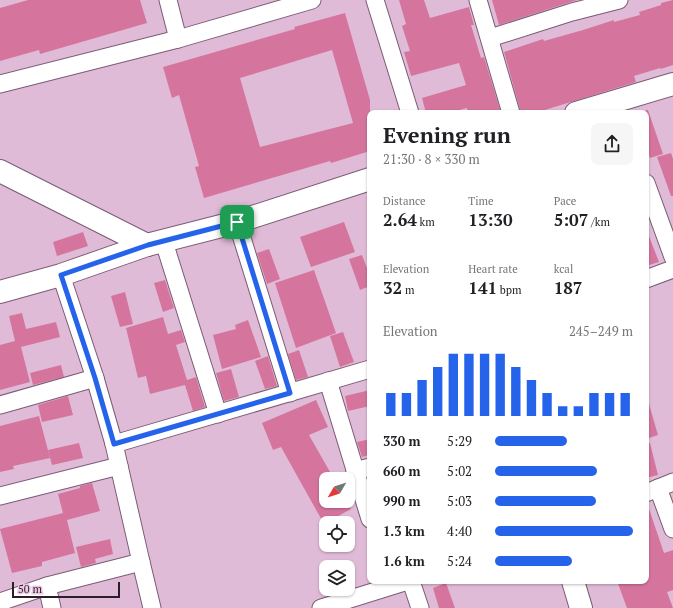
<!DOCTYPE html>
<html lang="en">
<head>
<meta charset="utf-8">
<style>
  :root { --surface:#fff; --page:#f6f6f6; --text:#202124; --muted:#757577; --accent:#2563eb }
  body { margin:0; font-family:"PT Serif",serif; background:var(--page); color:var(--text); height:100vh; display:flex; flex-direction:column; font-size:15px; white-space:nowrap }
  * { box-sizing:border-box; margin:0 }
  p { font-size:13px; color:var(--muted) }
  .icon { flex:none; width:22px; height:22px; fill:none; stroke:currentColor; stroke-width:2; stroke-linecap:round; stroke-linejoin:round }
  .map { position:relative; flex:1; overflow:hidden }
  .side { position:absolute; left:367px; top:110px; width:282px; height:474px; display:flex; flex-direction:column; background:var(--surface); border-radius:8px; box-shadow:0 1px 3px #0004 }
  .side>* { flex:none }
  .needle { width:26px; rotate:231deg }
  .fabs { position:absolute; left:319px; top:472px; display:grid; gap:8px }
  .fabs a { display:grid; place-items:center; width:36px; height:36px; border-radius:8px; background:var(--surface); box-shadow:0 1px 3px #0004; font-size:20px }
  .scale { position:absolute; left:12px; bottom:10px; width:108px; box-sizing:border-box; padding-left:4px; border:2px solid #2b1e28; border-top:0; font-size:11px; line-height:14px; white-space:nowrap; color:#2b1e28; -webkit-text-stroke:3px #edc8e5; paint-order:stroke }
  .pin { position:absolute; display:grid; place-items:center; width:34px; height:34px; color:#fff; margin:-17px; border-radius:8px; box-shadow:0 2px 6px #0006 }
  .round { display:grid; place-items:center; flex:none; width:42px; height:42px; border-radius:8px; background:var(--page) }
  .overview { display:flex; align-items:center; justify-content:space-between; height:68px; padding:0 16px }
  h1 { font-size:22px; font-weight:700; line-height:30px }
  .stats { display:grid; grid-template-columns:repeat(3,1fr); gap:6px; height:68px; padding:4px 16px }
  .stats div { display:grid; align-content:center }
  .stats b { font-size:17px; font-weight:700 }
  .stats small { font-size:11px; font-weight:400 }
  .stats p { font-size:11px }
  .chart { height:112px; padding:8px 16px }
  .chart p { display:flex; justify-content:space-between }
  .chart svg { width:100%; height:72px; margin-top:4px; stroke:var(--accent); stroke-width:6 }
  ul { padding:0 16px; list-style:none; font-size:13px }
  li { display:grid; grid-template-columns:64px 48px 1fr; align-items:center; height:30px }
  li i { height:10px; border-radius:5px; background:var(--accent) }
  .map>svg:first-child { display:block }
  .building { fill:#d5759e; fill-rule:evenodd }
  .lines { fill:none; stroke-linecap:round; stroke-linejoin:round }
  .minor-casing { stroke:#7b5b74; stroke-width:19 }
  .tertiary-casing { stroke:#7b5b74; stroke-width:24 }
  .minor { stroke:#fff; stroke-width:17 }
  .tertiary { stroke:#fff; stroke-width:22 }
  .route-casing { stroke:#fff; stroke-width:8 }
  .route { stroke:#2563eb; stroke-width:5 }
</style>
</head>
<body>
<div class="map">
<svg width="673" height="608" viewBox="0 0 673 608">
  <rect width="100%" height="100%" fill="#e0bbd8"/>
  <!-- building -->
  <g class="building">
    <polygon points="28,0 140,0 147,23 40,54 39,50 0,61 0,8"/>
    <polygon points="399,0 424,0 430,18 469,7 474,25 471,25 481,58 484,57 501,113 468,113 467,108 448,113 426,113 422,98 466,85 459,63 411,76 404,52 410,51 402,26 406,24"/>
    <polygon points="492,0 577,0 499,25"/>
    <polygon points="673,0 673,65 661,69 660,68 634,76 636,82 535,113 521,113 504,52 543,39 544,41 583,30 614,20 614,22 640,15 639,12 661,5 661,3"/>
    <path d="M345 13 370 100V151L331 163 330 161 204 198 195 167 199 166 179 95 172 98 163 67 295 29 294 27ZM332 50 353 123 260 147 240 78Z"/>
    <polygon points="646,110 648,110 663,154 650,158 646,147"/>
    <polygon points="671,153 673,159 673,196 671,196 657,157"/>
    <polygon points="344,222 355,252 311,267 300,237"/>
    <polygon points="646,231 647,231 659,262 646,266"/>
    <polygon points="83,232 88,246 57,256 53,242"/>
    <polygon points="269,249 280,279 267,284 257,253"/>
    <polygon points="362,255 370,276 370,286 360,290 349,259"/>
    <polygon points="314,270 336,333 296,348 275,283"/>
    <polygon points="165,280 174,308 163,312 154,283"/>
    <polygon points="125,292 133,324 120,327 111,296"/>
    <polygon points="22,313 26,329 56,322 60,337 21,347 30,382 0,390 0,345 15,341 9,316"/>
    <polygon points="163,317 168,334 181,330 185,342 176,345 187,380 196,377 205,407 193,411 185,385 150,394 146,376 138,378 126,328"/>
    <polygon points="248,320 261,357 222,369 213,335 236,329 235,325"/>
    <polygon points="343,332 354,362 340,367 330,336"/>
    <polygon points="299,350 308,377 296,380 288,354"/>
    <polygon points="268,356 277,386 265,389 255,361"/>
    <polygon points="61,365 64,377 33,385 30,373"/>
    <polygon points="231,369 239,397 224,401 216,373"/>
    <polygon points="370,390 370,406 348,411 345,396"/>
    <polygon points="68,396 73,415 42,422 38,405"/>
    <polygon points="316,400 328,427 309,435 334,479 326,479 326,501 346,501 351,509 324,524 281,447 273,450 262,423"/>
    <polygon points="649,404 658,435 646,439 646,405"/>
    <polygon points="39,416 50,458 13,466 14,469 0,472 0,426"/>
    <polygon points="370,439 370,455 362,457 357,442"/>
    <polygon points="79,443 83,458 52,465 48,450"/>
    <polygon points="646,443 650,443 658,475 646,478"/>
    <polygon points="92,483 100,511 67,520 75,553 42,562 42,566 12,573 0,529 63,513 58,494 80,488 80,486"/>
    <polygon points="646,506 648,506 664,553 673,550 673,590 667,592 673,608 627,608 617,581 646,581"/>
    <polygon points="110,539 113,554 95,559 96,563 81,567 76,547"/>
    <polygon points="446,583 455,608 439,608 433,588"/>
  </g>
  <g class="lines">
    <defs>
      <g id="minor">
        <polyline points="168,0 178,39"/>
        <polyline points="375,0 410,113"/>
        <polyline points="478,0 511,113"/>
        <polyline points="490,38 572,12 619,0"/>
        <polyline points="0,84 178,39 312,0"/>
        <polyline points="646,183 673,257"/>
        <polyline points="237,222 290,393"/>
        <polyline points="164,242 218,414"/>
        <polyline points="646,279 673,269"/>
        <polyline points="328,381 370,519"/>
        <polyline points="0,405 95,378"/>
        <polyline points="114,444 370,369"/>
        <polyline points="355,471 370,467"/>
        <polyline points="658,488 673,529"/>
        <polyline points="646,493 673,482"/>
        <polyline points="0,496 119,466"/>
        <polyline points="141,562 152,608"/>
        <polyline points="411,581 420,608"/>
        <polyline points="47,586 52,608"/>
        <polyline points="0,602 47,586 141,562 114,444 95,378 61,275"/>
        <polyline points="321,608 408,581"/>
      </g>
      <g id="tertiary">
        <polyline points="576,113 673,84"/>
        <polyline points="0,171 147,245"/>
        <polyline points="0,292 61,275 147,245 237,222 370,179"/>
        <polyline points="573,581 581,608"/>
      </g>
    </defs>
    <!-- minor casing -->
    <use href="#minor" class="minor-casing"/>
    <!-- tertiary casing -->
    <use href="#tertiary" class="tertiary-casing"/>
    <!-- minor -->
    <use href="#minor" class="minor"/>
    <!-- tertiary -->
    <use href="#tertiary" class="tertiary"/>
  </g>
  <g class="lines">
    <defs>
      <polygon id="route" points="237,222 290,393 114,444 95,378 61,275 148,245"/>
    </defs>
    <!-- route casing -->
    <use href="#route" class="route-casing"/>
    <!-- route -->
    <use href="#route" class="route"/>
  </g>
</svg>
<div class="fabs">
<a><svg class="needle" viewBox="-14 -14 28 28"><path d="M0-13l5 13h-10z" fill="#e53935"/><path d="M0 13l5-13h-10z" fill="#757577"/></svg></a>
<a><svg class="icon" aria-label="locate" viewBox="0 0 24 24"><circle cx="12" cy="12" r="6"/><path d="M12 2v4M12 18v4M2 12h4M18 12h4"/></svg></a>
<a><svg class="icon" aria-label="layers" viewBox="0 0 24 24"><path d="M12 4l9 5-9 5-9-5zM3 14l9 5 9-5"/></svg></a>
</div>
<div class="scale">50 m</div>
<div class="pin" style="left:237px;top:222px;background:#1e9e55"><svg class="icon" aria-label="arrive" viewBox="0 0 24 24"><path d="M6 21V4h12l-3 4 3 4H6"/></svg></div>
<section class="side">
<div class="overview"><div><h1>Evening run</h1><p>21:30 · 8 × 330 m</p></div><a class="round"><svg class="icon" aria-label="share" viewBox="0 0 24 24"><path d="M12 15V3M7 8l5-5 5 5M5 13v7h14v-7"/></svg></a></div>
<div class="stats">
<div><p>Distance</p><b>2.64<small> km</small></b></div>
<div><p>Time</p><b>13:30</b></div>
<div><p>Pace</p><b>5:07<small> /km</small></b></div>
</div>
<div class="stats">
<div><p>Elevation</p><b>32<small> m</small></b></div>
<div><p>Heart rate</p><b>141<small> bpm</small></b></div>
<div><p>kcal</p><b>187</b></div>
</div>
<div class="chart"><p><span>Elevation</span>245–249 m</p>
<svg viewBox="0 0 160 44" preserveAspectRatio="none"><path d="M5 44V30M15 44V30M25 44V22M35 44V14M45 44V6M55 44V6M65 44V6M75 44V6M85 44V14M95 44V22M105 44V30M115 44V38M125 44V38M135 44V30M145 44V30M155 44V30"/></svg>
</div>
<ul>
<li><b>330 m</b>5:29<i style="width:52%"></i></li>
<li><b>660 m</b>5:02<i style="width:74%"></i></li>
<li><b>990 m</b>5:03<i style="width:73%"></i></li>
<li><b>1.3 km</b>4:40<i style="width:100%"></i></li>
<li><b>1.6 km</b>5:24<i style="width:56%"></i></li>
</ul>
</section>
</div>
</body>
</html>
